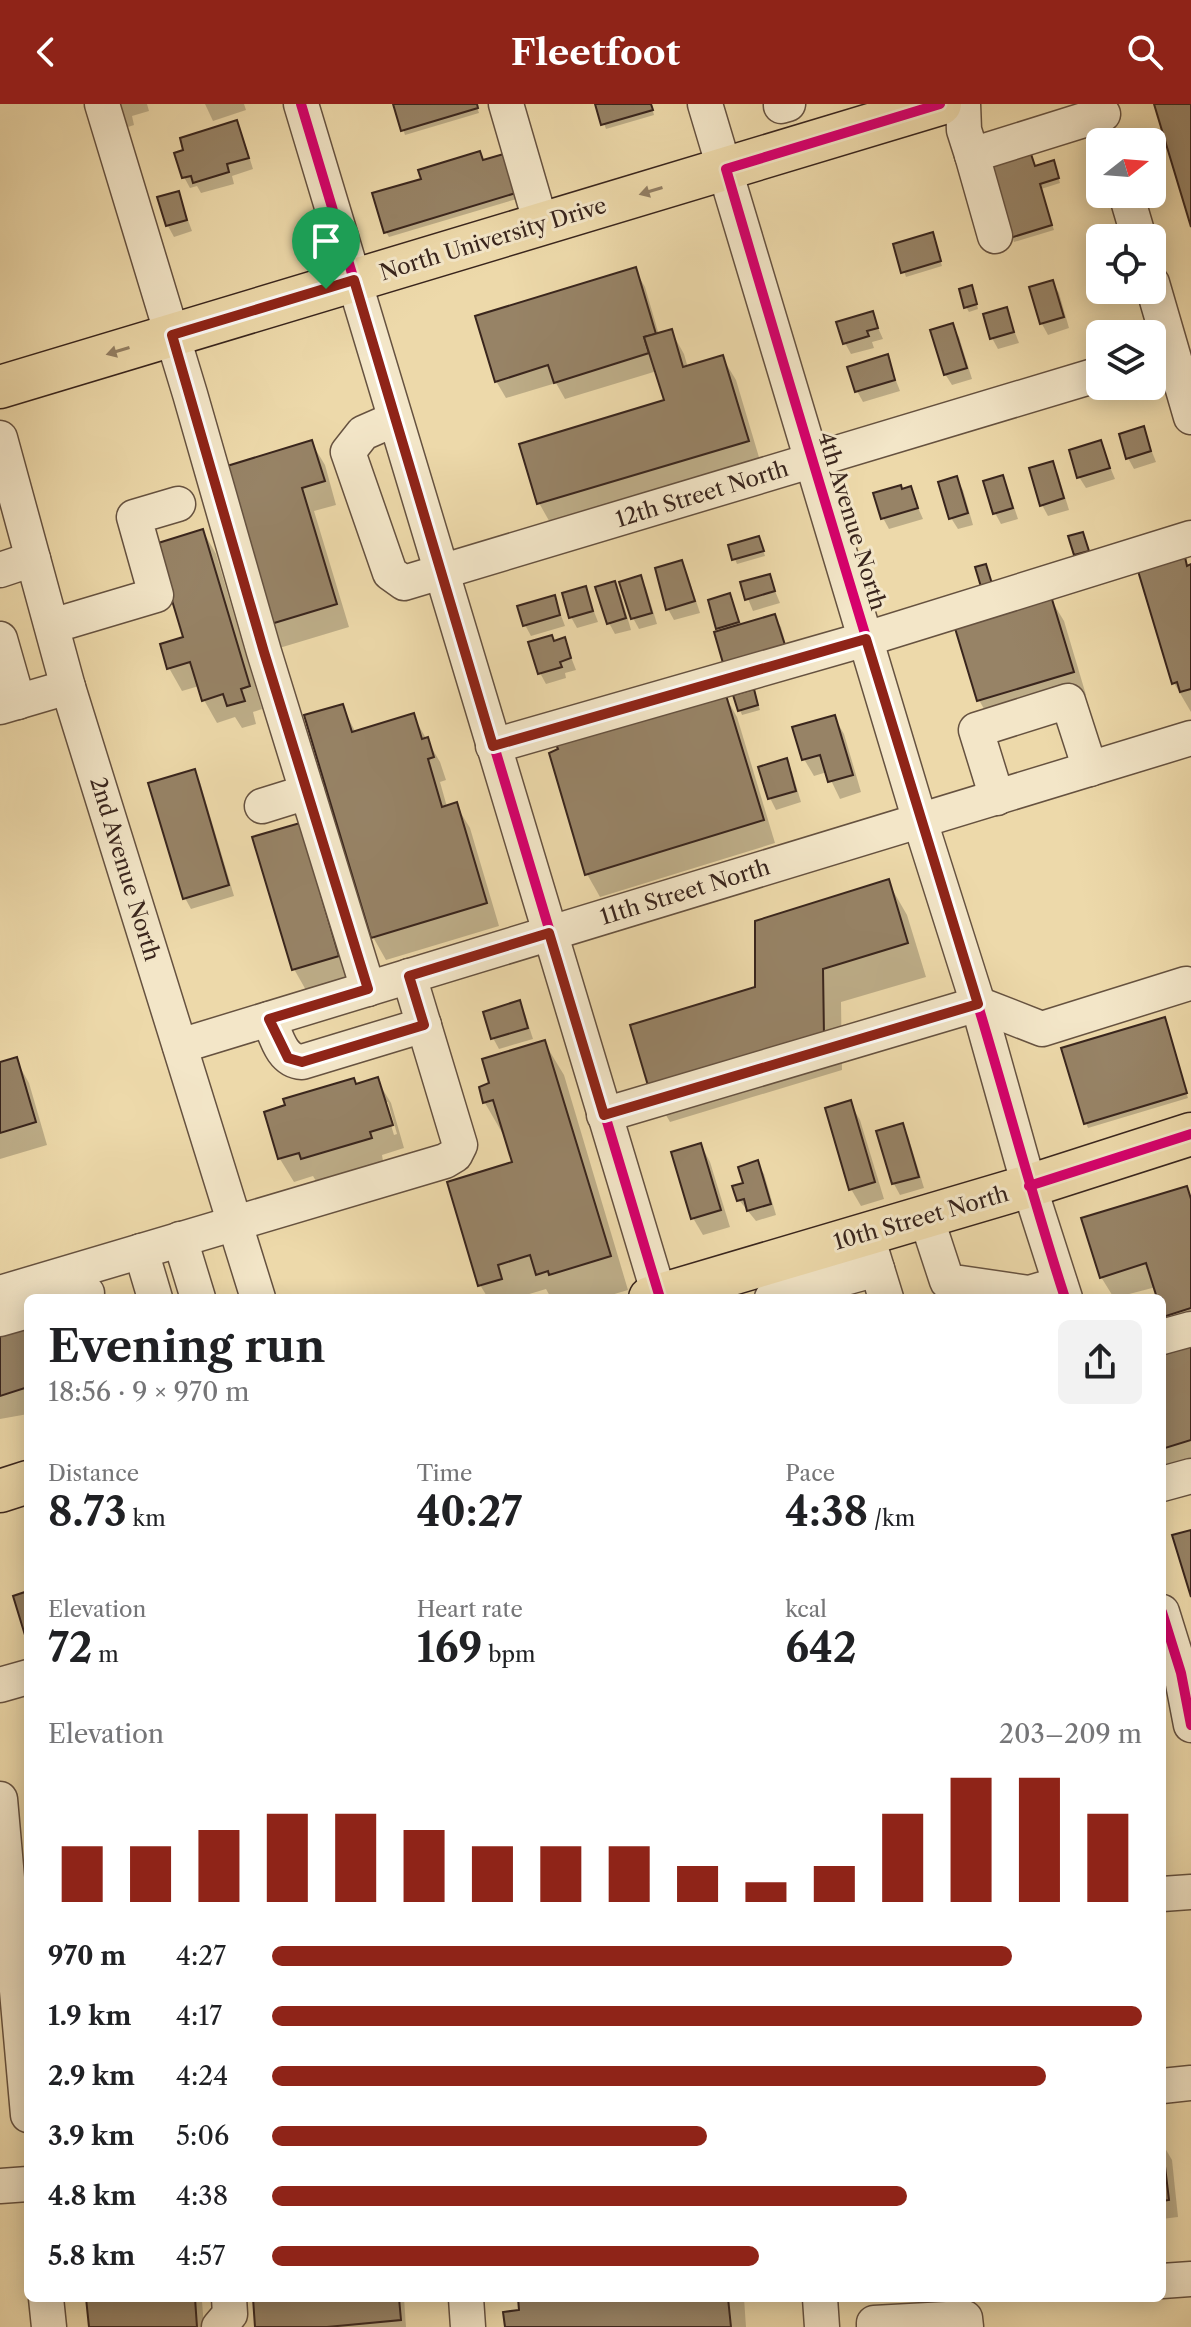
<!DOCTYPE html>
<html lang="en">
<head>
<meta charset="utf-8">
<style>
  :root { --surface:#fff; --page:#f2f2f2; --text:#202124; --muted:#757577; --accent:#8f2418 }
  body { margin:0; font-family:"Libre Caslon Text",serif; background:var(--page); color:var(--text); height:100vh; display:flex; flex-direction:column; font-size:30px; white-space:nowrap }
  * { box-sizing:border-box; margin:0 }
  p { font-size:26px; color:var(--muted) }
  .icon { flex:none; width:44px; height:44px; fill:none; stroke:currentColor; stroke-width:2; stroke-linecap:round; stroke-linejoin:round }
  .map { position:relative; flex:1; overflow:hidden }
  .drawer { position:absolute; left:24px; top:1190px; width:1142px; height:1008px; display:flex; flex-direction:column; background:var(--surface); border-radius:12px; box-shadow:0 4px 20px #0003 }
  .drawer>* { flex:none }
  .needle { width:52px; rotate:73deg }
  .tools { position:absolute; left:1086px; top:24px; display:grid; gap:16px }
  .tools a { display:grid; place-items:center; width:80px; height:80px; border-radius:12px; background:var(--surface); box-shadow:0 4px 20px #0003; font-size:40px }
  .pin { position:absolute; display:grid; place-items:center; width:68px; height:68px; color:#fff; margin:-82px -34px; border-radius:50% 50% 50% 0; rotate:-45deg; box-shadow:0 0 8px #0007 }
  .pin .icon { rotate:45deg }
  .round { display:grid; place-items:center; flex:none; width:84px; height:84px; border-radius:12px; background:var(--page) }
  .head { display:flex; align-items:center; justify-content:space-between; height:136px; padding:0 24px }
  h1 { font-size:44px; font-weight:700; line-height:60px }
  .stats { display:grid; grid-template-columns:repeat(3,1fr); gap:12px; height:136px; padding:8px 24px }
  .stats div { display:grid; align-content:center }
  .stats b { font-size:40px; font-weight:700 }
  .stats small { font-size:22px; font-weight:400 }
  .stats p { font-size:22px }
  .chart { height:224px; padding:16px 24px }
  .chart p { display:flex; justify-content:space-between }
  .chart svg { width:100%; height:144px; margin-top:8px; stroke:var(--accent); stroke-width:6 }
  ul { padding:0 24px; list-style:none; font-size:26px }
  li { display:grid; grid-template-columns:128px 96px 1fr; align-items:center; height:60px }
  li i { height:20px; border-radius:10px; background:var(--accent) }
  header { display:flex; justify-content:space-between; align-items:center; height:104px; padding:0 24px; background:var(--accent); color:#fff; font-size:36px; font-weight:700 }
  .map>svg:first-child { display:block }
  .shadow { fill:#0003; fill-rule:evenodd }
  .building { fill:#978366; stroke:#39251d; stroke-width:2 }
  .lines { fill:none; stroke-linecap:round; stroke-linejoin:round }
  .minor-casing { stroke:#665240; stroke-width:37 }
  .major-casing { stroke:#39251d; stroke-width:45 }
  .minor { stroke:#f3e6c8; stroke-width:34 }
  .major { stroke:#edd9aa; stroke-width:42 }
  .cycleway-casing { stroke:#f3e6c8; stroke-width:15 }
  .cycleway { stroke:#d6006c; stroke-width:10 }
  .oneway { fill:#937f64 }
  .route-casing { stroke:#fff; stroke-width:16 }
  .route { stroke:#8f2418; stroke-width:10 }
  .labels { text-anchor:middle; dominant-baseline:central; stroke-width:6; stroke-linejoin:round; paint-order:stroke }
  .street-label { font-size:22px; fill:#39251d; stroke:#f3e6c8 }
</style>
</head>
<body>
<header><svg class="icon" aria-label="back" viewBox="0 0 24 24"><path d="M15 5l-7 7 7 7"/></svg>Fleetfoot<svg class="icon" aria-label="search" viewBox="0 0 24 24"><circle cx="10" cy="10" r="6"/><path d="M15 15l6 6"/></svg></header>
<div class="map">
<svg width="1191" height="2223" viewBox="0 0 1191 2223">
  <rect width="100%" height="100%" fill="#edd9aa"/>
  <filter id="stains"><feTurbulence type="fractalNoise" baseFrequency=".0025" numOctaves="4"/><feColorMatrix values="0 0 0 0 .2 0 0 0 0 .09 0 0 0 0 .02 0 0 0 .5 -.17"/></filter>
  <radialGradient id="worn" r=".72"><stop offset=".6" stop-color="#630" stop-opacity="0"/><stop offset="1" stop-color="#630" stop-opacity=".3"/></radialGradient>
  <!-- shadow -->
  <g class="shadow">
    <polygon points="115,0 147,0 149,7 132,12 134,21 125,24"/>
    <polygon points="205,0 244,0 246,6 213,17"/>
    <polygon points="395,0 476,0 479,9 405,31"/>
    <polygon points="597,0 651,0 654,11 606,25"/>
    <polygon points="236,19 242,30 253,65 232,72 234,80 201,89 197,82 190,84 184,73"/>
    <polygon points="483,58 520,94 389,133 386,128"/>
    <polygon points="1035,64 1056,64 1060,79 1041,85 1054,126 1014,138 1012,133"/>
    <polygon points="178,89 192,127 174,133 168,122 160,95"/>
    <polygon points="934,135 942,162 906,173 895,141"/>
    <polygon points="635,166 645,183 659,231 671,227 684,250 688,264 722,253 736,276 761,360 552,422 539,399 522,341 666,297 657,267 565,295 556,279 506,294 496,277"/>
    <polygon points="1052,178 1059,189 1069,224 1048,231 1042,220"/>
    <polygon points="974,189 978,205 969,208 966,203"/>
    <polygon points="1006,205 1019,239 998,245 992,234"/>
    <polygon points="872,210 883,235 872,238 874,244 851,250 845,239"/>
    <polygon points="952,222 959,233 972,275 952,281 945,270"/>
    <polygon points="887,253 900,287 863,298 857,287"/>
    <polygon points="1143,325 1156,358 1134,365 1128,354"/>
    <polygon points="311,338 325,361 336,401 314,407 349,523 276,545 263,522"/>
    <polygon points="1100,339 1115,375 1086,384 1079,373"/>
    <polygon points="1052,359 1058,370 1069,406 1048,412 1042,401"/>
    <polygon points="956,374 963,386 973,421 958,425 951,414 940,379"/>
    <polygon points="1002,374 1008,385 1018,415 1001,420 995,409"/>
    <polygon points="910,385 923,415 889,425 883,414 902,387"/>
    <polygon points="203,427 216,450 262,605 253,608 256,620 242,624 235,613 217,619 204,596 199,582 182,587 169,564 185,534"/>
    <polygon points="761,439 765,452 737,460 730,443"/>
    <polygon points="1184,455 1188,463 1191,463 1191,608 1174,579"/>
    <polygon points="681,458 687,469 700,509 674,516 668,505"/>
    <polygon points="769,472 780,499 753,507 742,480"/>
    <polygon points="640,473 646,484 657,520 639,525 633,514"/>
    <polygon points="614,480 621,491 631,526 615,530 609,519"/>
    <polygon points="585,484 598,518 577,524 571,513"/>
    <polygon points="729,491 742,522 774,512 781,523 789,552 720,528 718,524"/>
    <polygon points="554,493 565,522 531,532 525,521"/>
    <polygon points="1050,494 1064,517 1086,591 992,619 979,596"/>
    <polygon points="564,535 576,566 565,569 566,574 546,580 540,569 554,539"/>
    <polygon points="724,590 737,613 775,739 600,793 587,770"/>
    <polygon points="756,592 760,606 742,611 740,606"/>
    <polygon points="342,602 356,629 413,612 440,658 446,676 440,678 447,703 456,701 470,724 499,822 386,856 373,833"/>
    <polygon points="834,613 844,630 861,688 840,695 827,668 814,672 804,655"/>
    <polygon points="786,657 792,668 801,698 776,706 770,694 761,664"/>
    <polygon points="194,667 200,678 234,792 191,805 185,794"/>
    <polygon points="299,721 351,875 307,888 294,865"/>
    <polygon points="888,778 907,811 926,873 841,898 842,966 670,1018 651,985 757,885"/>
    <polygon points="519,899 525,910 533,935 499,945 493,934"/>
    <polygon points="1166,920 1188,994 1088,1024 1086,1019"/>
    <polygon points="544,938 564,971 628,1186 601,1194 551,1194 546,1185 516,1194 488,1194 480,1181 515,1060 504,1032 485,999 481,984 492,981"/>
    <polygon points="16,956 29,979 47,1041 0,1055 0,961"/>
    <path d="M377 976 391 999 404 1044 382 1051 383 1057 316 1077 313 1072 294 1078 280 1055 267 1009ZM384 998H388L397 1030 394 1031Z"/>
    <polygon points="850,999 860,1016 884,1095 861,1102 851,1085"/>
    <polygon points="902,1021 908,1032 924,1084 900,1091 894,1080 879,1029"/>
    <polygon points="701,1041 710,1058 730,1123 703,1131 693,1114"/>
    <polygon points="757,1059 764,1070 776,1111 756,1117 739,1096"/>
    <polygon points="1186,1084 1191,1093 1191,1231 1178,1235 1165,1212 1162,1194 1159,1194 1156,1183 1114,1194 1101,1173"/>
    <polygon points="0,1215 28,1221 28,1310 0,1315"/>
    <polygon points="1191,1244 1191,1356 1167,1363 1162,1355 1162,1253"/>
    <polygon points="1162,2039 1172,2056 1178,2113 1162,2115"/>
    <polygon points="88,2194 214,2194 214,2196 202,2197 204,2223 91,2223"/>
    <polygon points="255,2194 404,2194 406,2223 257,2223"/>
    <polygon points="520,2194 744,2194 746,2223 507,2223 521,2208"/>
  </g>
  <!-- building -->
  <g class="building">
    <polygon points="393,0 477,0 478,4 401,27"/>
    <polygon points="595,0 651,0 653,6 601,21"/>
    <polygon points="1154,0 1191,0 1191,123"/>
    <polygon points="237,16 249,54 227,60 229,68 193,79 191,72 182,74 174,49 183,46 180,34"/>
    <polygon points="480,47 483,56 507,49 519,88 384,129 372,89 421,75 418,66"/>
    <polygon points="1030,47 1035,62 1054,56 1059,74 1040,80 1052,121 1010,134 987,59"/>
    <polygon points="179,87 187,116 166,122 157,93"/>
    <polygon points="933,128 941,157 901,169 893,140"/>
    <polygon points="636,163 656,230 644,233 649,249 554,279 548,261 495,278 475,212"/>
    <polygon points="1053,176 1064,213 1040,220 1029,183"/>
    <polygon points="972,181 977,200 964,204 959,185"/>
    <polygon points="1007,203 1014,228 990,235 983,210"/>
    <polygon points="873,207 878,224 867,227 869,232 843,240 836,218"/>
    <polygon points="953,219 967,264 944,271 930,226"/>
    <polygon points="672,225 683,263 723,251 749,337 537,400 519,340 664,296 644,233"/>
    <polygon points="888,250 895,276 855,288 847,263"/>
    <polygon points="1144,322 1151,347 1126,355 1119,330"/>
    <polygon points="312,336 325,377 302,384 337,500 261,523 214,366"/>
    <polygon points="1101,336 1110,364 1077,374 1069,346"/>
    <polygon points="1053,357 1064,394 1040,402 1029,364"/>
    <polygon points="1003,371 1013,404 993,410 983,377"/>
    <polygon points="957,372 968,409 949,415 938,378"/>
    <polygon points="901,381 902,385 911,382 918,404 881,415 873,389"/>
    <polygon points="203,425 250,582 241,585 245,597 227,602 223,590 202,597 190,558 167,565 160,540 183,533 155,440"/>
    <polygon points="1083,428 1089,447 1074,451 1068,432"/>
    <polygon points="759,432 764,447 732,456 728,441"/>
    <polygon points="1185,453 1187,462 1191,460 1191,585 1180,588 1177,578 1172,580 1138,467"/>
    <polygon points="682,456 695,497 666,506 655,464"/>
    <polygon points="986,460 993,483 982,486 975,463"/>
    <polygon points="770,470 775,487 745,496 740,478"/>
    <polygon points="641,471 652,509 631,515 619,478"/>
    <polygon points="615,477 626,514 607,520 595,483"/>
    <polygon points="586,482 593,507 569,514 562,489"/>
    <polygon points="730,489 739,518 716,525 708,496"/>
    <polygon points="555,491 560,511 523,522 517,502"/>
    <polygon points="1051,492 1074,568 977,597 954,521"/>
    <polygon points="775,510 785,541 723,559 714,528"/>
    <polygon points="552,531 554,537 565,533 571,554 560,558 562,563 538,570 528,538"/>
    <polygon points="754,585 758,601 738,607 733,591"/>
    <polygon points="725,588 764,716 585,771 549,649 558,645 555,638"/>
    <polygon points="343,600 352,628 414,609 422,635 428,633 434,653 428,655 442,703 457,698 487,799 371,834 304,611"/>
    <polygon points="835,611 853,671 828,678 820,651 802,656 792,623"/>
    <polygon points="787,654 796,687 768,695 758,663"/>
    <polygon points="195,665 229,781 183,795 148,679"/>
    <polygon points="300,719 339,852 292,866 252,733"/>
    <polygon points="889,775 908,839 823,865 824,932 649,985 630,921 755,883 755,817"/>
    <polygon points="520,896 528,924 491,935 483,908"/>
    <polygon points="1165,913 1187,989 1084,1020 1061,944"/>
    <polygon points="545,936 611,1152 549,1171 548,1167 536,1171 530,1151 498,1161 502,1175 478,1182 447,1078 512,1058 493,996 483,999 479,983 489,979 482,955"/>
    <polygon points="17,953 36,1018 0,1029 0,958"/>
    <polygon points="378,973 393,1021 370,1028 372,1034 301,1055 299,1049 278,1055 264,1008 285,1001 283,995 354,974 356,980"/>
    <polygon points="851,996 875,1078 849,1086 825,1004"/>
    <polygon points="903,1019 919,1073 892,1080 876,1027"/>
    <polygon points="701,1039 721,1106 691,1115 671,1048"/>
    <polygon points="758,1056 771,1100 747,1107 744,1095 737,1097 732,1082 743,1079 738,1063"/>
    <polygon points="1187,1082 1191,1095 1191,1204 1163,1213 1162,1194 1157,1194 1146,1159 1100,1174 1081,1114"/>
    <polygon points="0,1213 28,1219 28,1283 0,1292"/>
    <polygon points="1191,1242 1191,1336 1162,1345 1162,1251"/>
    <polygon points="1191,1426 1191,1493 1172,1431"/>
    <polygon points="28,1487 28,1541 13,1492"/>
    <polygon points="1162,2037 1169,2096 1162,2097"/>
    <polygon points="86,2194 195,2194 197,2223 89,2223"/>
    <polygon points="253,2194 399,2194 401,2216 327,2223 255,2223"/>
    <polygon points="518,2194 728,2194 731,2223 505,2223 503,2208 519,2206"/>
  </g>
  <g class="lines">
    <defs>
      <g id="minor">
        <polyline points="102,0 190,290 264,548 368,885"/>
        <polyline points="301,0 660,1194"/>
        <polyline points="506,0 541,120"/>
        <polyline points="705,0 920,717 978,900 1029,1082 1065,1194"/>
        <polyline points="781,0 781,2 788,0"/>
        <polyline points="963,0 964,26 972,51"/>
        <polyline points="1126,90 1139,134"/>
        <polyline points="995,132 972,51 1103,10"/>
        <polyline points="1152,179 1191,313"/>
        <polyline points="395,315 363,329 348,348 390,469 404,479 1100,270"/>
        <polyline points="0,334 68,583 258,1194"/>
        <polyline points="0,466 33,455"/>
        <polyline points="52,522 156,491 134,413 178,400"/>
        <polyline points="0,535 18,598"/>
        <polyline points="0,603 68,583"/>
        <polyline points="493,642 866,535 1191,434"/>
        <polyline points="997,694 976,626 1068,597 1090,665"/>
        <polyline points="262,702 307,688"/>
        <path d="M269 915C276 931 281 957 302 958L424 921"/>
        <polyline points="180,942 1191,634"/>
        <polyline points="604,1011 978,900 1042,925 1186,880"/>
        <polyline points="926,1113 947,1177 1029,1189 1060,1180"/>
        <polyline points="180,1135 198,1194"/>
        <polyline points="870,1142 886,1194"/>
        <polyline points="141,1147 155,1194"/>
        <polyline points="0,1189 445,1057 455,1051 460,1041 409,872"/>
        <polyline points="71,1194 87,1189"/>
        <polyline points="772,1194 877,1165"/>
        <polyline points="0,1215 28,1207"/>
        <polyline points="1162,1233 1191,1225"/>
        <polyline points="1162,1380 1191,1372"/>
        <polyline points="1162,1508 1181,1569 1191,1621"/>
        <polyline points="0,1581 28,1573"/>
        <polyline points="0,1695 28,2011"/>
        <polyline points="1162,1790 1191,1788"/>
        <polyline points="1162,1982 1191,1979"/>
        <polyline points="0,2082 28,2080"/>
        <polyline points="1162,2177 1191,2175"/>
        <polyline points="46,2194 49,2223"/>
        <polyline points="466,2194 468,2223"/>
        <polyline points="820,2194 822,2223"/>
        <polyline points="219,2223 230,2210 229,2194"/>
        <polyline points="874,2223 874,2219 965,2214 966,2223"/>
      </g>
      <g id="major">
        <polyline points="0,283 940,0"/>
        <polyline points="650,1194 1029,1082 1191,1030"/>
        <polyline points="0,1387 28,1378"/>
      </g>
    </defs>
    <!-- minor casing -->
    <use href="#minor" class="minor-casing"/>
    <!-- major casing -->
    <use href="#major" class="major-casing"/>
    <!-- minor -->
    <use href="#minor" class="minor"/>
    <!-- major -->
    <use href="#major" class="major"/>
    <defs>
      <g id="cycleway">
        <polyline points="301,0 660,1194"/>
        <path d="M940 0 726 65C807 343 893 621 977 898 1007 997 1033 1096 1065 1194"/>
        <polyline points="1029,1082 1191,1030"/>
        <polyline points="1162,1508 1181,1569 1191,1621"/>
      </g>
    </defs>
    <!-- cycleway casing -->
    <use href="#cycleway" class="cycleway-casing"/>
    <!-- cycleway -->
    <use href="#cycleway" class="cycleway"/>
  </g>
  <!-- one-way arrows -->
  <defs><path id="oneway-solid" d="M-6-.8H1V-3.2L6.5 0L1 3.2V.8H-6Z" transform="scale(2)"/></defs>
  <g class="oneway">
    <use href="#oneway-solid" transform="translate(651 87) rotate(163)"/>
    <use href="#oneway-solid" transform="translate(118 247) rotate(163)"/>
  </g>
  <g class="lines">
    <defs>
      <polygon id="route" points="354,176 493,642 866,535 978,900 604,1011 549,829 409,872 424,921 302,958 288,954 269,915 368,885 264,548 172,231"/>
    </defs>
    <!-- route casing -->
    <use href="#route" class="route-casing"/>
    <!-- route -->
    <use href="#route" class="route"/>
  </g>
  <g class="labels">
    <!-- street labels -->
    <g class="street-label">
      <text transform="translate(493 135) rotate(-17)">North University Drive</text>
      <text transform="translate(702 390) rotate(-17)">12th Street North</text>
      <text transform="translate(852 417) rotate(73)">4th Avenue North</text>
      <text transform="translate(125 765) rotate(73)">2nd Avenue North</text>
      <text transform="translate(685 788) rotate(-17)">11th Street North</text>
      <text transform="translate(921 1114) rotate(-16)">10th Street North</text>
    </g>
  </g>
  <rect width="100%" height="100%" filter="url(#stains)"/>
  <rect width="100%" height="100%" fill="url(#worn)"/>
</svg>
<div class="tools">
<a><svg class="needle" viewBox="-14 -14 28 28"><path d="M0-13l5 13h-10z" fill="#e53935"/><path d="M0 13l5-13h-10z" fill="#757577"/></svg></a>
<a><svg class="icon" aria-label="locate" viewBox="0 0 24 24"><circle cx="12" cy="12" r="6"/><path d="M12 2v4M12 18v4M2 12h4M18 12h4"/></svg></a>
<a><svg class="icon" aria-label="layers" viewBox="0 0 24 24"><path d="M12 4l9 5-9 5-9-5zM3 14l9 5 9-5"/></svg></a>
</div>
<div class="pin" style="left:326px;top:185px;background:#1e9e55"><svg class="icon" aria-label="arrive" viewBox="0 0 24 24"><path d="M6 21V4h12l-3 4 3 4H6"/></svg></div>
<section class="drawer">
<div class="head"><div><h1>Evening run</h1><p>18:56 · 9 × 970 m</p></div><a class="round"><svg class="icon" aria-label="share" viewBox="0 0 24 24"><path d="M12 15V3M7 8l5-5 5 5M5 13v7h14v-7"/></svg></a></div>
<div class="stats">
<div><p>Distance</p><b>8.73<small> km</small></b></div>
<div><p>Time</p><b>40:27</b></div>
<div><p>Pace</p><b>4:38<small> /km</small></b></div>
</div>
<div class="stats">
<div><p>Elevation</p><b>72<small> m</small></b></div>
<div><p>Heart rate</p><b>169<small> bpm</small></b></div>
<div><p>kcal</p><b>642</b></div>
</div>
<div class="chart"><p><span>Elevation</span>203–209 m</p>
<svg viewBox="0 0 160 44" preserveAspectRatio="none"><path d="M5 44V27M15 44V27M25 44V22M35 44V17M45 44V17M55 44V22M65 44V27M75 44V27M85 44V27M95 44V33M105 44V38M115 44V33M125 44V17M135 44V6M145 44V6M155 44V17"/></svg>
</div>
<ul>
<li><b>970 m</b>4:27<i style="width:85%"></i></li>
<li><b>1.9 km</b>4:17<i style="width:100%"></i></li>
<li><b>2.9 km</b>4:24<i style="width:89%"></i></li>
<li><b>3.9 km</b>5:06<i style="width:50%"></i></li>
<li><b>4.8 km</b>4:38<i style="width:73%"></i></li>
<li><b>5.8 km</b>4:57<i style="width:56%"></i></li>
</ul>
</section>
</div>
</body>
</html>
